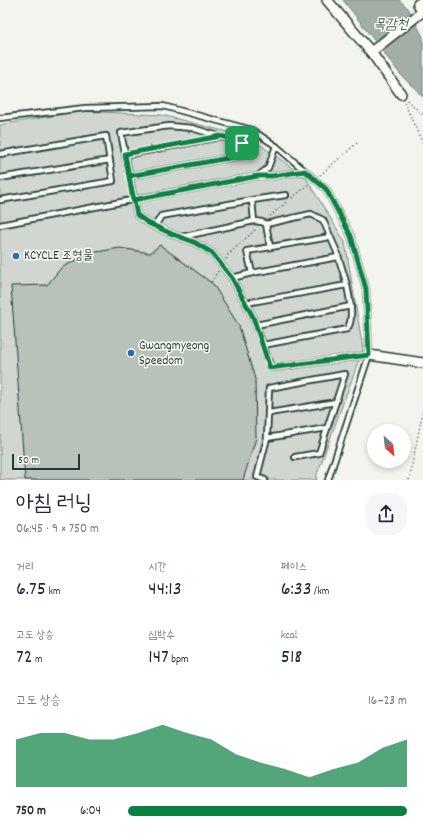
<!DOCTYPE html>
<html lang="ko">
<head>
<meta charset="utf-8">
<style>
  :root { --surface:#fff; --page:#f6f6f7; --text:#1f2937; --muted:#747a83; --accent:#0b8043 }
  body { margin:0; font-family:Dekko,"Poor Story",sans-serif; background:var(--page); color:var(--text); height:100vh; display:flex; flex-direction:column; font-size:15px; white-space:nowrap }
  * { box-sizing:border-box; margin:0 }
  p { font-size:13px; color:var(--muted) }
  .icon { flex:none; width:22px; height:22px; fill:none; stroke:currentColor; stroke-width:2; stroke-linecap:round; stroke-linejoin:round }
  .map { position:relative; height:480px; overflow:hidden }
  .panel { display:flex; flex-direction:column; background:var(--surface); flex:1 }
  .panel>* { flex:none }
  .needle { width:26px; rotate:153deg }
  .tools { position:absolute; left:367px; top:424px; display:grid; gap:8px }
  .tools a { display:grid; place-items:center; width:44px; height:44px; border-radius:50%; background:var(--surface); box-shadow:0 2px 6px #0003; font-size:20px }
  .scale { position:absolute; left:12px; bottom:10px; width:68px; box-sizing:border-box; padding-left:4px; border:2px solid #1f3d34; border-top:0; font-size:11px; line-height:14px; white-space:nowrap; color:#1f3d34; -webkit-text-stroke:3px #fdfcf7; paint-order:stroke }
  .pin { position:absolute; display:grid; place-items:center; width:34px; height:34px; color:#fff; margin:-17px; border-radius:8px; box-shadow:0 2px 6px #0006 }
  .round { display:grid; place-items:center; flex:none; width:42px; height:42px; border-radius:16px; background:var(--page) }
  .head { display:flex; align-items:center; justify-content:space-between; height:68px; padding:0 16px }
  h1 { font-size:22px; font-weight:600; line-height:30px }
  .figures { display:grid; grid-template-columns:repeat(3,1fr); gap:6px; height:68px; padding:4px 16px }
  .figures div { display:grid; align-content:center }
  .figures b { font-size:20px; font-weight:600 }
  .figures small { font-size:11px; font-weight:400 }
  .figures p { font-size:11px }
  .chart { height:112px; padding:8px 16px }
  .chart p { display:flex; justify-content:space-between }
  .chart svg { width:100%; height:72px; margin-top:4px; fill:var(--accent); opacity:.7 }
  ul { padding:0 16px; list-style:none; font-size:13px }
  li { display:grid; grid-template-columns:64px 48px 1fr; align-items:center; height:30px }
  li i { height:10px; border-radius:5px; background:var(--accent) }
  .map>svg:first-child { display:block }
  .green { fill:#d1d6d1; stroke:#788a82 }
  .water { fill:#a3aea7; stroke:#6e8179 }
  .building { fill:#b9c1bb; stroke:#1f3d34 }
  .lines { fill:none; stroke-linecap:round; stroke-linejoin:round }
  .lane-casing { stroke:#1f3d34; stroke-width:8 }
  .street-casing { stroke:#1f3d34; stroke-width:12 }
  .path { stroke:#1f3d34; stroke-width:1.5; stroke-dasharray:1 3; stroke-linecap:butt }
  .lane { stroke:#fdfcf7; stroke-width:4.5 }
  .street { stroke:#fdfcf7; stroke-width:9 }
  .route-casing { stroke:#fff; stroke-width:8 }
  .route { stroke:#0b8043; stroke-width:5 }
  .poi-dot { fill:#1f6fb2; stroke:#fdfcf7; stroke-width:1.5 }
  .labels { text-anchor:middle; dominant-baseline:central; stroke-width:3; stroke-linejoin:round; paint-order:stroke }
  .poi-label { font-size:13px; fill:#1f3d34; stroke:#fdfcf7; text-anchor:start }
  .water-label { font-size:14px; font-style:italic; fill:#475f56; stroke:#fdfcf7 }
</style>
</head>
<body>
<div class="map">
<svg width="423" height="480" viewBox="0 0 423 480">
  <rect width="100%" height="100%" fill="#f4f4ef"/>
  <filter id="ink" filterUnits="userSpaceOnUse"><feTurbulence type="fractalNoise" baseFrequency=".025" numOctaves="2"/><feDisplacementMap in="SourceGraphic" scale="8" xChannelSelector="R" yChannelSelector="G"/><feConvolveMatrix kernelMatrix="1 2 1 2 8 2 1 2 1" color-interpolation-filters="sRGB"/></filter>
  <g filter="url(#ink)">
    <!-- green -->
    <polygon class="green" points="80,111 162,115 251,138 306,178 345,242 363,349 316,477 317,480 0,480 0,125"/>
    <!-- water -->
    <polygon class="water" points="343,0 399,0 408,8 423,37 423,97 400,74 354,14"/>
    <!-- building -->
    <polygon class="building" points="160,245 213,284 239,326 255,379 256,438 243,480 25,480 11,286 47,285 61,268 90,253 120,248 150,253"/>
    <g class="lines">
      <defs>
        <g id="lane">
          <polyline points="0,118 85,108 163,106 252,130 276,146 326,189 351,236 366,289 369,355 328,480"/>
          <polyline points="276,146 268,168 258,176 272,176 305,171"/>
          <polyline points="0,154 106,136 113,181 0,200"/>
          <polyline points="125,155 219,137"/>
          <polyline points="129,176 245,155 242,143 192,128 169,126 121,133 137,215 148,223 172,234 194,242 212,253 232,278 253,317 271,368 369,355"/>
          <polyline points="0,178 110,160"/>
          <polyline points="252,200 286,195"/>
          <polyline points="266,224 270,247"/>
          <polyline points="0,225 258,176"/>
          <polyline points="155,226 161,216 252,200 254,221 262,222 266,224 311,214 323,220 337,252 347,285"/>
          <polyline points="181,237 254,221"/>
          <polyline points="252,273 247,251 330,237"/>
          <polyline points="232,278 252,273 338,257"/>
          <path d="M246 303 347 285C349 297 355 319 347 329L263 345"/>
          <polyline points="256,325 351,306"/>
          <polyline points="269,413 336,402"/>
          <polyline points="267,438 327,428"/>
          <polyline points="265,480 257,477 267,438 269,388 345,374 319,453 295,457"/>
        </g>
        <g id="street">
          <polyline points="327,0 371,52 401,94"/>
          <polyline points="371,52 422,12 418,4 423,1"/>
          <polyline points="369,355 423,363"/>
        </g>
      </defs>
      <!-- lane casing -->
      <use href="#lane" class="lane-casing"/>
      <!-- street casing -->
      <use href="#street" class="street-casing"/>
      <!-- path -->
      <g class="path">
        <polyline points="407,100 423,115"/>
        <polyline points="404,102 423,144"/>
        <polyline points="320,175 357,143"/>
        <polyline points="292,198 309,184"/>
        <polyline points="270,216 287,202"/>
        <polyline points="226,259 228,255 257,228"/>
        <polyline points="211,282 218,271"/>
        <polyline points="409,480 423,410"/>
      </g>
      <!-- lane -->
      <use href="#lane" class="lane"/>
      <!-- street -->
      <use href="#street" class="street"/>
    </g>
  </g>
  <g class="lines" filter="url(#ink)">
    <defs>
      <polyline id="route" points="242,143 245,155 129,176 137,215 148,223 172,234 194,242 212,253 232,278 253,317 270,368 369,355 366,289 351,236 326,189 305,171 272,176 258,176 133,200 125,154 221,136 242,143"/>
    </defs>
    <!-- route casing -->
    <use href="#route" class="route-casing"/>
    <!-- route -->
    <use href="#route" class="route"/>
  </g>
  <!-- markers -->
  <g class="poi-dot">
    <circle cx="16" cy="256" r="4"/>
    <circle cx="131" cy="353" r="4"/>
  </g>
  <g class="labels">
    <!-- poi labels -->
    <g class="poi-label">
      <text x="24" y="256">KCYCLE 조형물</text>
      <text x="139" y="346">Gwangmyeong<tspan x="139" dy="15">Speedom</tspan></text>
    </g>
    <!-- water labels -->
    <g class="water-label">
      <text x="391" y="25">목감천</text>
    </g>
  </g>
</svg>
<div class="tools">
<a><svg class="needle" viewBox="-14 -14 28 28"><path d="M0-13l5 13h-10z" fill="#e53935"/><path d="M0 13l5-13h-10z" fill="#747a83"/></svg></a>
</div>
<div class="scale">50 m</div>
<div class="pin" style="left:242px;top:143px;background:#1e9e55"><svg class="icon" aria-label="arrive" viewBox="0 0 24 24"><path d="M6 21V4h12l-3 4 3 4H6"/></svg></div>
</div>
<section class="panel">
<div class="head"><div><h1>아침 러닝</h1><p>06:45 · 9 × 750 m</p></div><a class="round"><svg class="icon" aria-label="share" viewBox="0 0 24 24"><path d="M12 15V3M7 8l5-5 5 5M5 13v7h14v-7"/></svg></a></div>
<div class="figures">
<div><p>거리</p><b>6.75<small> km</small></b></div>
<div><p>시간</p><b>44:13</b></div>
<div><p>페이스</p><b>6:33<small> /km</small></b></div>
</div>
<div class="figures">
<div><p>고도 상승</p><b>72<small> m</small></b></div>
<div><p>심박수</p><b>147<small> bpm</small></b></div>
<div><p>kcal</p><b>518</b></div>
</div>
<div class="chart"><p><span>고도 상승</span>16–23 m</p>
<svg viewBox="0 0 160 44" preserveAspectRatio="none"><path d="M0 44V15L10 11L20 11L30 15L40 15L50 11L60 6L70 11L80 15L90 24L100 29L110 33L120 38L130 33L140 29L150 20L160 15V44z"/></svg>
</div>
<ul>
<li><b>750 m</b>6:04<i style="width:100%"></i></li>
</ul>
</section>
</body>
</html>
